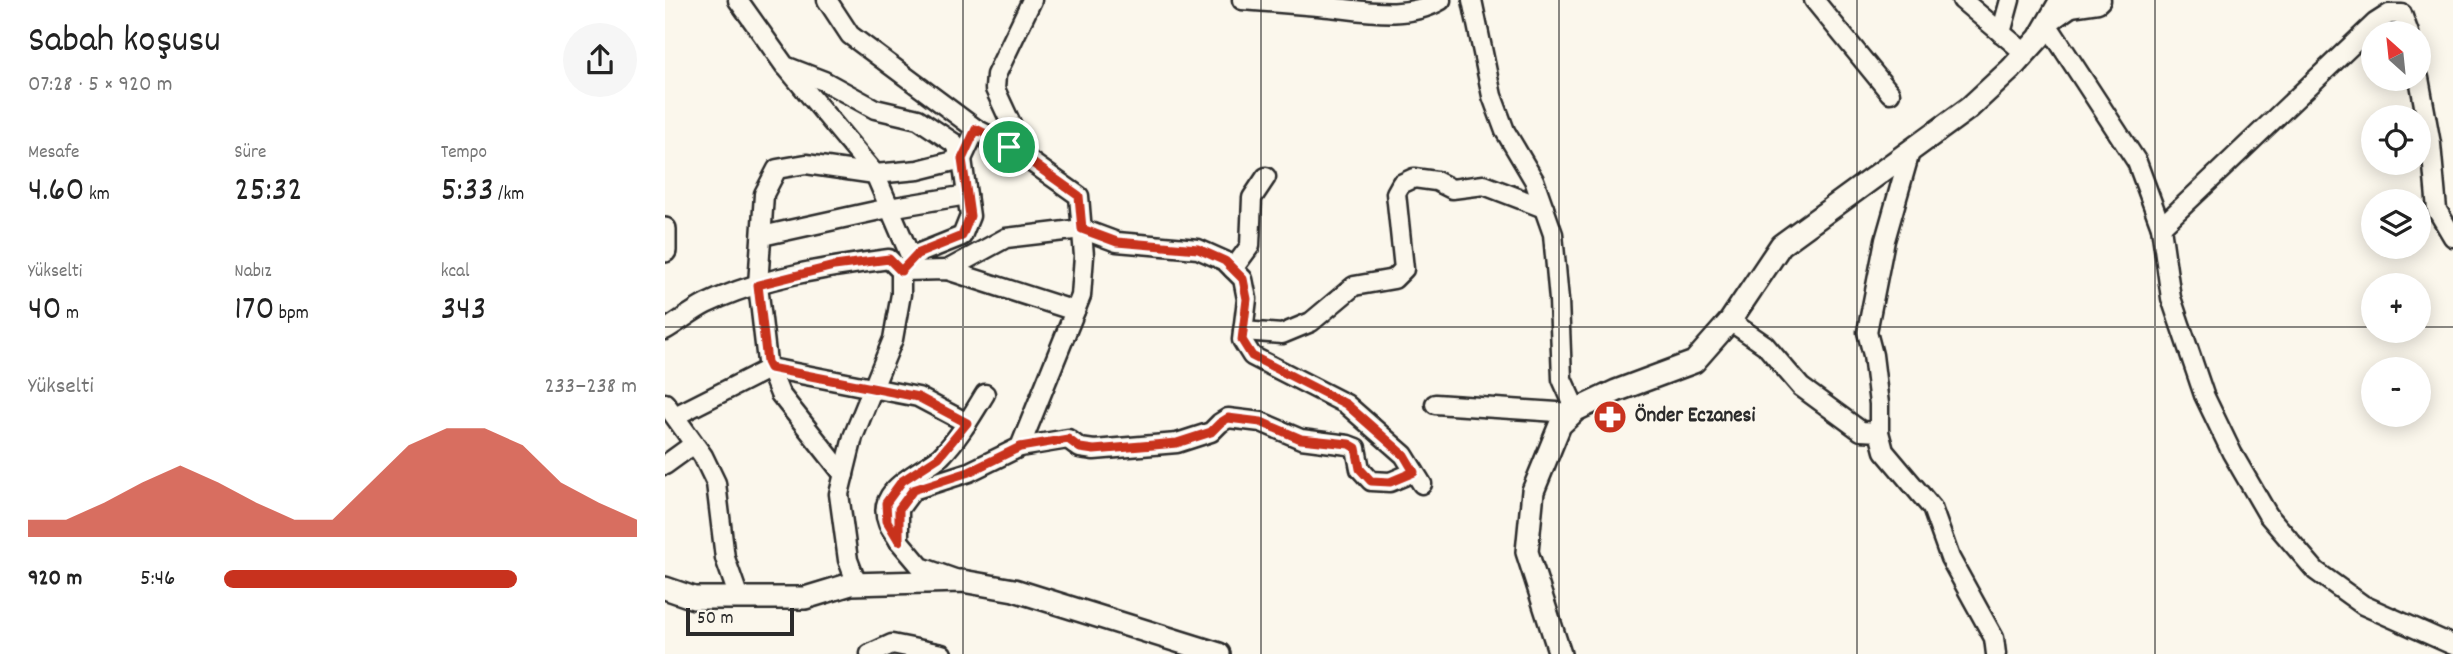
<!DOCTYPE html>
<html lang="tr">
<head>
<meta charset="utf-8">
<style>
  :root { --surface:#fff; --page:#f6f6f6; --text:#222; --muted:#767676; --accent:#c8321e }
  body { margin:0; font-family:Dekko,sans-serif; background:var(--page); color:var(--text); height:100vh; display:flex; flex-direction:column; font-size:26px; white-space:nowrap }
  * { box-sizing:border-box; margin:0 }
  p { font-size:23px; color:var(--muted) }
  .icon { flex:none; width:38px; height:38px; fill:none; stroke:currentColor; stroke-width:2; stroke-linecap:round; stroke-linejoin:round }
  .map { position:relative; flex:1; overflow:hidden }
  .sheet { display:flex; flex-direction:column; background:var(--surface); width:665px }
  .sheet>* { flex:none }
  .needle { width:46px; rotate:333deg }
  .fabs { position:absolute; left:1696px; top:21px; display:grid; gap:14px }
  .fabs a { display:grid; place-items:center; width:70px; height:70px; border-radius:50%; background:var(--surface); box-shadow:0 4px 18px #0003; font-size:35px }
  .scale { position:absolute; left:21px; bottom:18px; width:108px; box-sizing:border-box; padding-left:7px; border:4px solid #2b2b2b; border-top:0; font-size:19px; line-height:24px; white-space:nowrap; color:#2b2b2b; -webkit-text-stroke:5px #fbf7ec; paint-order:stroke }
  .pin { position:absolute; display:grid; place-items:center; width:60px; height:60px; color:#fff; margin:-30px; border:4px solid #fff; border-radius:50%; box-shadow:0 2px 7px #0007 }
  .round { display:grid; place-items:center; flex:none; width:74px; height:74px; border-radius:37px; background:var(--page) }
  .overview { display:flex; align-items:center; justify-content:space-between; height:119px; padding:0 28px }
  h1 { font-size:38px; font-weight:600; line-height:52px }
  .figures { display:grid; grid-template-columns:repeat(3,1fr); gap:10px; height:119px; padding:7px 28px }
  .figures div { display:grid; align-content:center }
  .figures b { font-size:35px; font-weight:600 }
  .figures small { font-size:19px; font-weight:400 }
  .figures p { font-size:19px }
  .chart { height:196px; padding:14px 28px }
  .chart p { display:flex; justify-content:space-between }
  .chart svg { width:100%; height:126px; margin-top:7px; fill:var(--accent); opacity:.7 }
  ul { padding:0 28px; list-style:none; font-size:23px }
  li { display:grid; grid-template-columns:112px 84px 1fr; align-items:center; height:52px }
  li i { height:18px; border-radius:9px; background:var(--accent) }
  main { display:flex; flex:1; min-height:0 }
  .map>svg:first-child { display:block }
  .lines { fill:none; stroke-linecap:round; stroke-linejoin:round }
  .minor-casing { stroke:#2b2b2b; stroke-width:23 }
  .tertiary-casing { stroke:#2b2b2b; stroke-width:26 }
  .minor { stroke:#fbf7ec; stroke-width:18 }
  .tertiary { stroke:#fbf7ec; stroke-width:21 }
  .route-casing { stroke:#fff; stroke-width:14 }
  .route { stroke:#c8321e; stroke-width:9 }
  .grid { fill:none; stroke:#2b2b2b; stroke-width:2; stroke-opacity:0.55 }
  .labels { text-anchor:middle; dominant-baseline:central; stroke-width:6; stroke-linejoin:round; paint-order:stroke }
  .poi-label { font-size:21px; font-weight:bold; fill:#2b2b2b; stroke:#fbf7ec; text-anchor:start }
</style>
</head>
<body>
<main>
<section class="sheet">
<div class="overview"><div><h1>Sabah koşusu</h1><p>07:28 · 5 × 920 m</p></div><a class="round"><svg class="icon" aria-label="share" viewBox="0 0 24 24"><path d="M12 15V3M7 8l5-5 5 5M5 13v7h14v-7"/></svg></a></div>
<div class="figures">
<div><p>Mesafe</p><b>4.60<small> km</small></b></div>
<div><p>Süre</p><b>25:32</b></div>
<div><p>Tempo</p><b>5:33<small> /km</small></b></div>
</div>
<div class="figures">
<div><p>Yükselti</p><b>40<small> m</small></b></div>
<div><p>Nabız</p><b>170<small> bpm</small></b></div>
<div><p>kcal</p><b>343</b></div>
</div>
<div class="chart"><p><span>Yükselti</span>233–238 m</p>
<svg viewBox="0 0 160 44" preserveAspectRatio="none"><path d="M0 44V38L10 38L20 32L30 25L40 19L50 25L60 32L70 38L80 38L90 25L100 12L110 6L120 6L130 12L140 25L150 32L160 38V44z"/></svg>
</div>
<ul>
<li><b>920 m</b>5:46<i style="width:71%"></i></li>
</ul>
</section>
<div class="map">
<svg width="1788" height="654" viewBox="0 0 1788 654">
  <rect width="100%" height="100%" fill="#fbf7ec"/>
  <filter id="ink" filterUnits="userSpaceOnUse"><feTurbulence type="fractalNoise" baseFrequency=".0143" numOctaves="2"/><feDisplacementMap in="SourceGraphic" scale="14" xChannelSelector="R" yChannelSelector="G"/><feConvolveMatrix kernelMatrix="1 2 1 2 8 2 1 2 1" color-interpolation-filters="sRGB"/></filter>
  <g filter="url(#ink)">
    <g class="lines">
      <defs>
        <g id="minor">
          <polyline points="73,0 120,66 159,81 210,109 253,119 289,143 297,159 305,216 297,236 252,254 236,271 282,270 410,311"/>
          <polyline points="162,0 185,35 311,129 341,144 414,196 419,256 416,296 355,447 304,472 248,490 234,509 234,541 256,567 290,579"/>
          <path d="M577 0C602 2 627 4 653 6 693 9 739 22 776 0"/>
          <polyline points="807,0 827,96 840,131 869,180 888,234 894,300 897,379 911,410"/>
          <polyline points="1149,0 1225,93"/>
          <polyline points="1297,0 1360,53"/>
          <polyline points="1416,0 1382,24 1472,162 1496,227 1506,298 1539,395 1567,453 1603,515 1651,571 1698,605 1788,645"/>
          <polyline points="1406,7 1433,3 1436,0"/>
          <polyline points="1336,33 1345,0"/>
          <polyline points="122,68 210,174 247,260"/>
          <polyline points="1754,78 1766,144 1772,210 1788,237"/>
          <polyline points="341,144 349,130 330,89 331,75 367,0"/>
          <polyline points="1245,152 1220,240 1202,332 1208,355 1214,404 1214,432 1219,451 1267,508 1285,558 1329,638 1331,654"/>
          <polyline points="1496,227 1710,23 1724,14 1737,14 1744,33"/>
          <polyline points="97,236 224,208 302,195"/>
          <polyline points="568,269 585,246 587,198 601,177"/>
          <polyline points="282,270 341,238 417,229 452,242 533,249 560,261 578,279 582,299 577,340 587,356 681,404 739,455 757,484"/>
          <polyline points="1065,321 1100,345 1136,387 1196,431 1214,432"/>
          <path d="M0 330C14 322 27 311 41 304 97 277 163 267 224 259L236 271V294L228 339 188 437 174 494 183 560 192 584"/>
          <polyline points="578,331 617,334 646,322 689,286 729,279 739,269 731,193 736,184 749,178 771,181 787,189 819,185 879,208"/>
          <polyline points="0,403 38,456 51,483 60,558 74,598"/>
          <polyline points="770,404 907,413"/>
          <polyline points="10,416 105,368 253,397 302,423"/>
          <polyline points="355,447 403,439 415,448 429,450 512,443 546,432 555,423 563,418 596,422 636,439 683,445 691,448 695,469 706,481 725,482 749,472"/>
          <polyline points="0,465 29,444"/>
          <polyline points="179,475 115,394 102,362 93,285 99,194 112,169 141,164 210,174 253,170 297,159 311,129"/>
          <path d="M234 541C231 535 225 529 223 523 209 488 257 473 276 456 294 438 307 415 320 394"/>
          <polyline points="205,654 227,644 277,654"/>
        </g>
        <g id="tertiary">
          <polyline points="0,229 0,251"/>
          <polyline points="0,588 29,598 140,598 186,584 297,581 349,590 554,654"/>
          <polyline points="895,654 862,552 868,491 895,425 911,410 951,391 1029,362 1065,321 1116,245 1304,108 1346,69 1374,38 1396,0"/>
        </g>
      </defs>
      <!-- minor casing -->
      <use href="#minor" class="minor-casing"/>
      <!-- tertiary casing -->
      <use href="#tertiary" class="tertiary-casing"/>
      <!-- minor -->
      <use href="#minor" class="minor"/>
      <!-- tertiary -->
      <use href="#tertiary" class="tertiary"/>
    </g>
  </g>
  <g class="lines" filter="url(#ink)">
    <defs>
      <polygon id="route" points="311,129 341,144 414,196 417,229 452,242 533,249 560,261 578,279 582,299 577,340 587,356 681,404 739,455 749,472 725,482 706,481 695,469 691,448 684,444 636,439 596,422 563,418 555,423 546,432 512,443 429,450 415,448 403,439 355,447 304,472 248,490 234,509 234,541 222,521 221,503 237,481 274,457 302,423 253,397 105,368 102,362 93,285 169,266 224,259 236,271 252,254 297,236 305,216 297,159"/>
    </defs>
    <!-- route casing -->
    <use href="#route" class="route-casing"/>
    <!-- route -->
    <use href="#route" class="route"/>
  </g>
  <!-- grid -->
  <path class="grid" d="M298 0V654M596 0V654M894 0V654M1192 0V654M1490 0V654M0 327H1708M1754 327H1788"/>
  <!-- icons -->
  <defs>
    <symbol id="pharmacy-disc" viewBox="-11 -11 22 22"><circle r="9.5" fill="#c8321e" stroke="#fbf7ec"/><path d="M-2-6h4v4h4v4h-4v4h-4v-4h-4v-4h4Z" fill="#fff"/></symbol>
  </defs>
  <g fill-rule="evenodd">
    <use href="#pharmacy-disc" x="926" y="398" width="38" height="38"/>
  </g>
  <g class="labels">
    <!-- poi labels -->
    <g class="poi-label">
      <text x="970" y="417">Önder Eczanesi</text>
    </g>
  </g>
</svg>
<div class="fabs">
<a><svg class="needle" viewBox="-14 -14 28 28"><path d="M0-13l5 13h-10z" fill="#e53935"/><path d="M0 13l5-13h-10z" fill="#767676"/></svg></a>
<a><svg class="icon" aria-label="locate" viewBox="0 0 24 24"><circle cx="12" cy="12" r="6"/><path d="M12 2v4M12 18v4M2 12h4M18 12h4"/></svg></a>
<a><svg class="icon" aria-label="layers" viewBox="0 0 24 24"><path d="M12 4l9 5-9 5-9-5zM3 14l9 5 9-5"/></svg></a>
<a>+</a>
<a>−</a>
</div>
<div class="scale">50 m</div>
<div class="pin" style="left:344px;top:147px;background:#1e9e55"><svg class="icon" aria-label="arrive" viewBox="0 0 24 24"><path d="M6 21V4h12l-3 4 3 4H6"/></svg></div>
</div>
</main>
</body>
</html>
